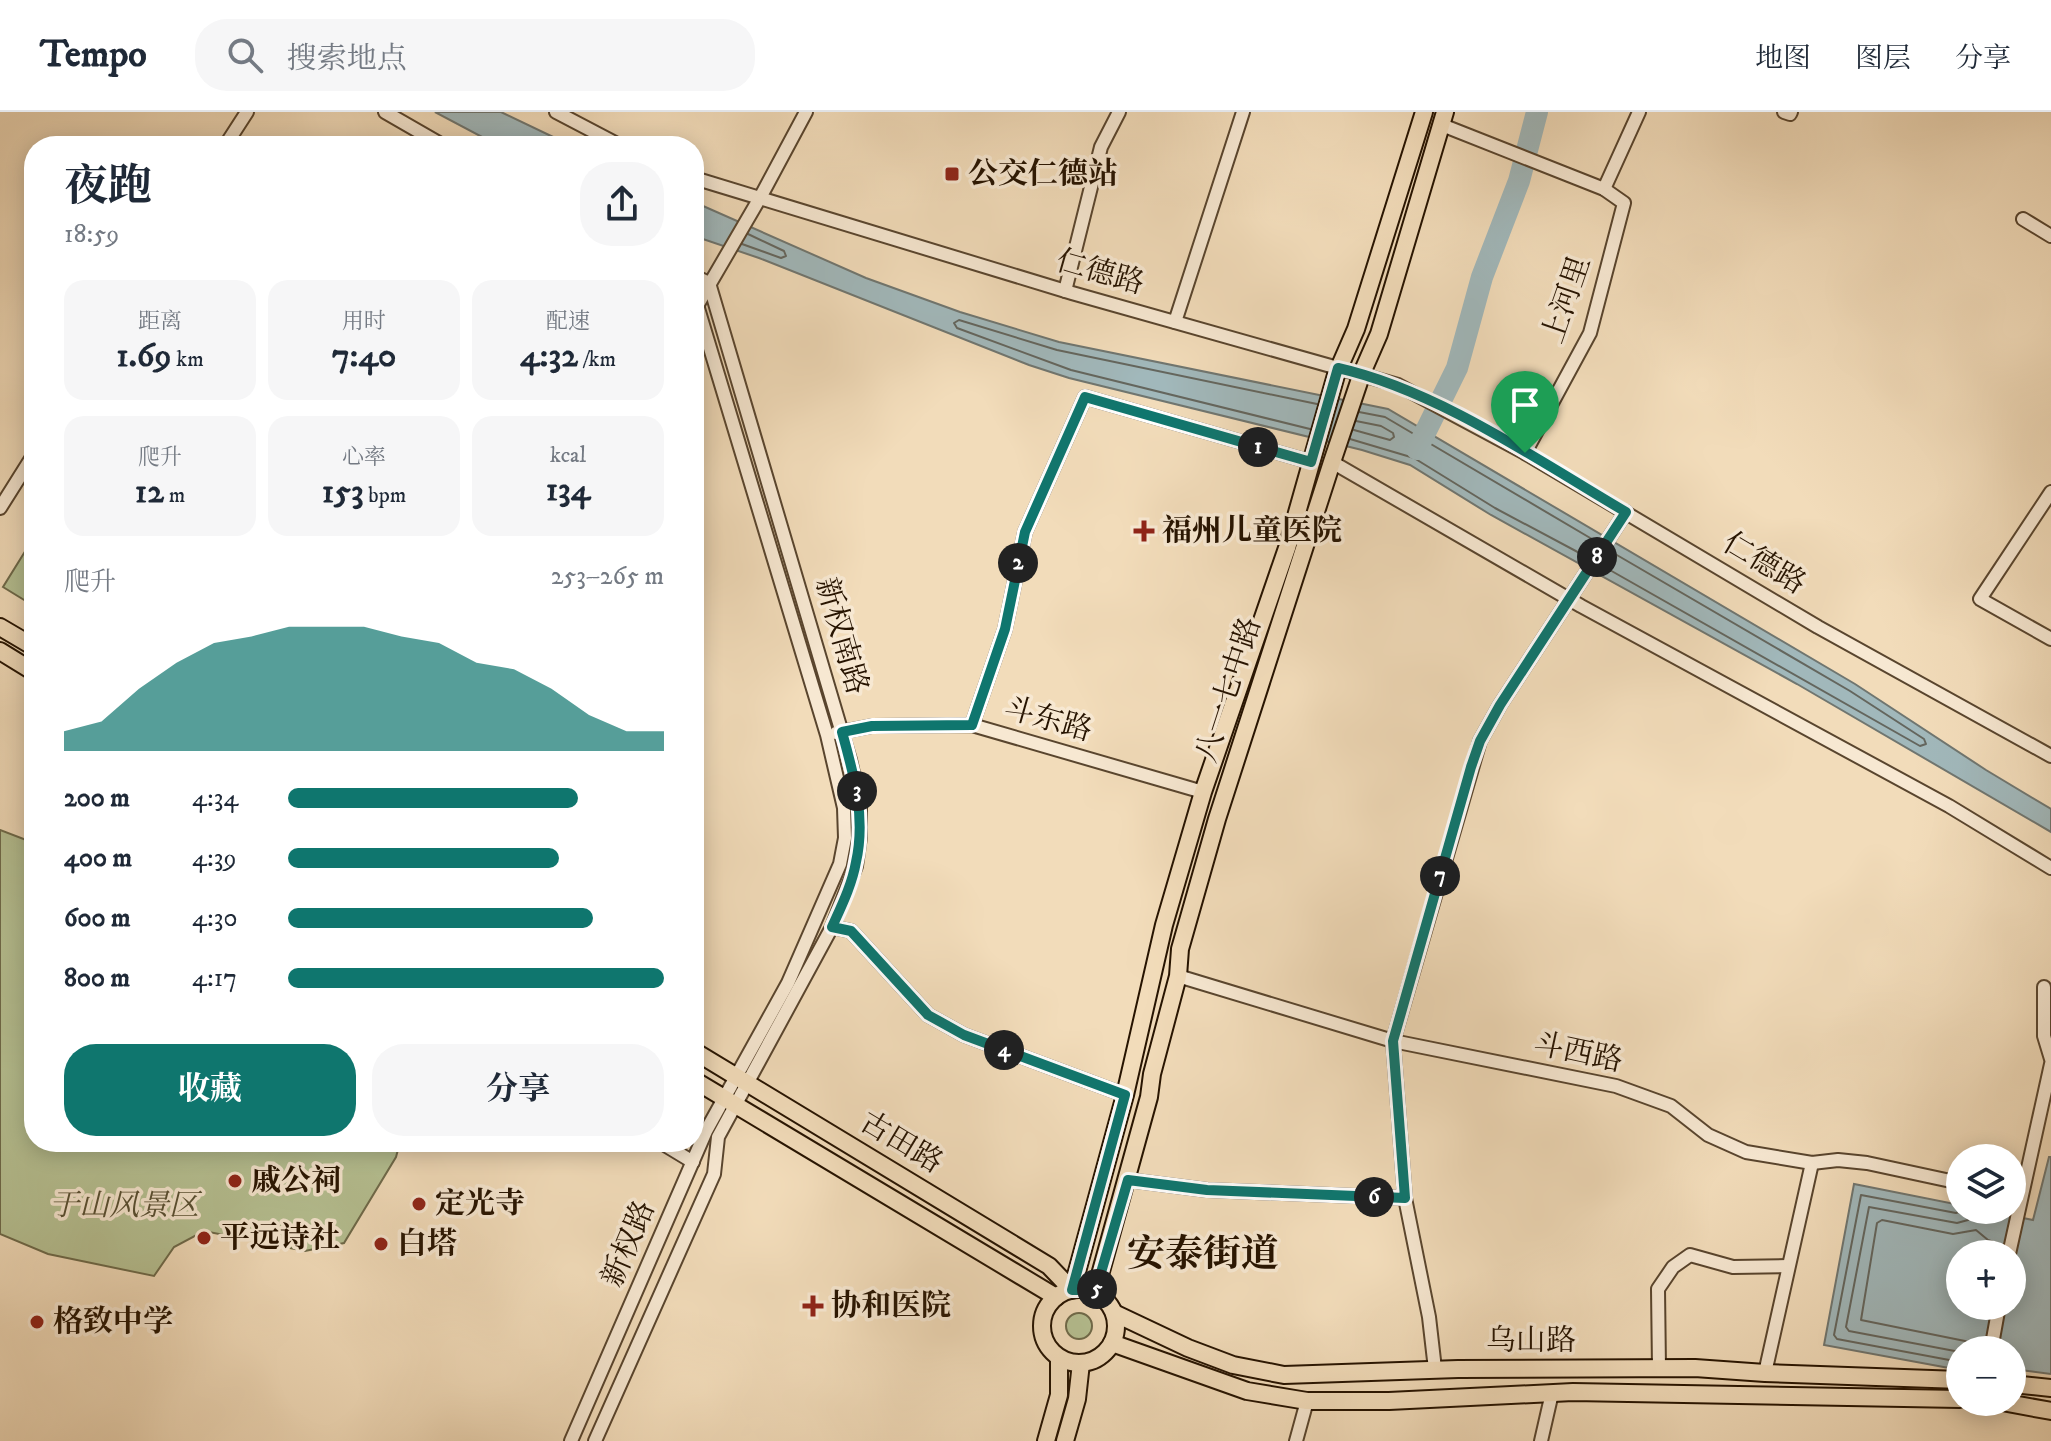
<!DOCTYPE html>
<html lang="zh">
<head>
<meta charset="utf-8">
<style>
  :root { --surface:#fff; --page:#f6f6f7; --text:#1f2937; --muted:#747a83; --line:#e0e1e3; --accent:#0f766e }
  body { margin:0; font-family:"IM FELL DW Pica","Noto Serif SC",serif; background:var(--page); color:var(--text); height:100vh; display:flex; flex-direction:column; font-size:30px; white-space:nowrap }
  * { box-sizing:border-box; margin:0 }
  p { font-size:26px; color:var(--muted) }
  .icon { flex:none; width:44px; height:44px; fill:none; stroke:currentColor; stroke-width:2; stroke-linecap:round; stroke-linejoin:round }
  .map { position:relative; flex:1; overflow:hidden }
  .sheet { position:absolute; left:24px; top:24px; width:680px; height:1016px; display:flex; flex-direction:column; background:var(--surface); border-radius:32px; box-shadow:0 4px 20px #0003 }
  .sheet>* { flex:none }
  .controls { position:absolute; left:1946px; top:1032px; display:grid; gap:16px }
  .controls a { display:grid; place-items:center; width:80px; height:80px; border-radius:50%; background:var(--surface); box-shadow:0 4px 20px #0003; font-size:40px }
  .pin { position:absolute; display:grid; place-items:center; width:68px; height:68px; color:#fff; margin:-82px -34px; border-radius:50% 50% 50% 0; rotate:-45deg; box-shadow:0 0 8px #0007 }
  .pin .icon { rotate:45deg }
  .km { position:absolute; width:40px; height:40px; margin:-20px; border-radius:50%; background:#222; color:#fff; font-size:22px; line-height:40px; text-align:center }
  .round { display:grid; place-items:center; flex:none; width:84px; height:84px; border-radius:32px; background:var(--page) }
  .overview { display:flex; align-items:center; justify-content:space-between; height:136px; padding:0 40px }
  h1 { font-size:44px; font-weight:700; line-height:60px }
  .metrics { display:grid; grid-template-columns:repeat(3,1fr); gap:12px; height:136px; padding:8px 40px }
  .metrics div { display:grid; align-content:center; border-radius:20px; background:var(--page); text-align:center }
  .metrics b { font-size:34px; font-weight:700 }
  .metrics small { font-size:22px; font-weight:400 }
  .metrics p { font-size:22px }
  .chart { height:224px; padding:16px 40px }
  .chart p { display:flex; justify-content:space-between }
  .chart svg { width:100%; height:144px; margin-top:8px; fill:var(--accent); opacity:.7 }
  .cta { display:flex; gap:16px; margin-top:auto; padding:16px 40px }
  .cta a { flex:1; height:92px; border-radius:32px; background:var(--accent); color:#fff; font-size:32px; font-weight:700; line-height:92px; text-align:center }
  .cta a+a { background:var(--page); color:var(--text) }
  ul { padding:0 40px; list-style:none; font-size:26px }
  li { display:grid; grid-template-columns:128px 96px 1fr; align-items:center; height:60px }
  li i { height:20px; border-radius:10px; background:var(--accent) }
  header { display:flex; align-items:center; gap:48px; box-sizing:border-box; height:112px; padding:0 40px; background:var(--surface); border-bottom:2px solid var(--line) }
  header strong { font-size:38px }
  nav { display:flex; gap:44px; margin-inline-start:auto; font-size:28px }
  .search { width:560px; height:72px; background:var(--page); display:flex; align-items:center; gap:20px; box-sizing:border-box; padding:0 28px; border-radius:32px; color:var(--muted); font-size:30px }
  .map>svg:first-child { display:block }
  .green { fill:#b6c193; stroke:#6e6a4a; stroke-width:2 }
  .water { fill:#a1b8bb; stroke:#707670; stroke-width:2; fill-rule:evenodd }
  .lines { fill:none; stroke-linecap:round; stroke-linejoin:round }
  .shore { stroke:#64665e; stroke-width:2 }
  .river { stroke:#a1b8bb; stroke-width:22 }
  .minor-casing { stroke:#59452e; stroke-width:16 }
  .major-casing { stroke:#261300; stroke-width:20 }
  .minor { stroke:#f7e8d2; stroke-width:12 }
  .major { stroke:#f2dcba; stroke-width:16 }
  .route-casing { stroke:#fff; stroke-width:16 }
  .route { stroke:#0f766e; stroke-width:10 }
  .poi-dot { fill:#8f2418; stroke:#f7e8d2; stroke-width:3 }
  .labels { text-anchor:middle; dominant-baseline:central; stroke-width:7; stroke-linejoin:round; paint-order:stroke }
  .poi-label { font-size:30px; font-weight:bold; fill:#261300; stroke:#f7e8d2; text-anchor:start }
  .street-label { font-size:30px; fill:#261300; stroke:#f7e8d2 }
  .park-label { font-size:30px; font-style:italic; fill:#585033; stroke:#f7e8d2 }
  .district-label { font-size:38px; font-weight:bold; fill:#261300; stroke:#f7e8d2 }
</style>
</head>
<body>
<header>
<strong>Tempo</strong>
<div class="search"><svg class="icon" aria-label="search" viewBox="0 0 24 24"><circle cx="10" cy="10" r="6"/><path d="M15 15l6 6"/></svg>搜索地点</div>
<nav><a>地图</a><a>图层</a><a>分享</a></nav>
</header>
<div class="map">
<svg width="2051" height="1329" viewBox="0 0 2051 1329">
  <rect width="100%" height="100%" fill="#f2dcba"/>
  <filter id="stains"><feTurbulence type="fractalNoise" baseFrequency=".0025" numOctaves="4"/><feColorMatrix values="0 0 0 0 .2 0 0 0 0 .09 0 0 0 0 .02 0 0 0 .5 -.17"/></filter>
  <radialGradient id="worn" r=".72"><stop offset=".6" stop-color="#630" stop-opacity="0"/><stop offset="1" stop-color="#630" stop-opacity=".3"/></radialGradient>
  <!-- green -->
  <g class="green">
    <polygon points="34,425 34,494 3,475"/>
    <polygon points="0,718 34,731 34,1030 400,1030 396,1045 344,1131 305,1139 204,1119 174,1135 154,1164 48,1142 0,1122"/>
    <circle cx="1079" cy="1214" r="13"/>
  </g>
  <!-- water -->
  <g class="water">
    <polygon points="435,0 501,0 572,34 499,34"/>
    <polygon points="694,90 866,166 960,200 1059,230 1388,297 1855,572 1986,658 2051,697 2051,720 1797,572 1491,403 1410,353 1362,338 1069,266 1029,253 759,146 694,124"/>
    <path d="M2049 1045H2051V1262L2013 1257 2012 1238H1960V1258L1824 1233 1854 1072 1960 1093V1098H1984L2033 1108ZM1960 1142H2012V1194H1960Z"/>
  </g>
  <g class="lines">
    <!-- shore -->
    <g class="shore">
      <polyline points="742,132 781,146 786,144 784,139 748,122"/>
      <polyline points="1359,300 1385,305 1597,430"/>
      <polyline points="1310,317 1071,258 957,216 954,211 959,208 1057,238 1317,292"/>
      <polyline points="1354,318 1390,328 1394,325 1393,321 1381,314 1356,309"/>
      <polyline points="1350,327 1414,346 1495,396 1587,445"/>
      <polyline points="1601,453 1920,634 1926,632 1924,627 1850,579 1610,439"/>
      <polyline points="1982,1238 1965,1229 1861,1208 1877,1111 1882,1108 1953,1122 1976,1118 1988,1128 2003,1133"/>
      <polyline points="1960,1240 1849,1219 1846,1215 1869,1095 1957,1111 1968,1108 1978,1098"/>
      <polyline points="1960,1250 1837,1227 1834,1223 1861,1083 1956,1101 1965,1098"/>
    </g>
    <!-- river -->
    <polyline class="river" points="1417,337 1457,256 1482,165 1519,69 1537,0"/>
    <defs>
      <g id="minor">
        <polyline points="385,0 444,34"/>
        <polyline points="556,0 621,34"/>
        <polyline points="1784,0 1790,2 1791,0"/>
        <polyline points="1442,13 1604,77 1624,91 1590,221 1525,341"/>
        <polyline points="225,34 247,0"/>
        <polyline points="694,66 1072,181 1398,273 1525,341 1818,515 2051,644"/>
        <polyline points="1604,77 1639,0"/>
        <polyline points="2023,107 2051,124"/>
        <polyline points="1065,179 1101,35 1119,0"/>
        <polyline points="694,199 761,84 806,0"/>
        <polyline points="1175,210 1243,0"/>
        <polyline points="1332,350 1581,494 1949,694 2051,756"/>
        <polyline points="2051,380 1980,487 2051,527"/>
        <polyline points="0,396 34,342"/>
        <polyline points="972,613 1005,517 1025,420 1085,285 1311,350"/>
        <polyline points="836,621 872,614 972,613 1203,680"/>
        <polyline points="832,815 851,819 928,903 964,923 1125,983"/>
        <polyline points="1178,864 1393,929 1616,974 1671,994 1708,1023 1746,1040 1812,1051 1838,1048 1867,1051 1960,1071"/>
        <polyline points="2044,875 2044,924 2051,947"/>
        <polyline points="660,1030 693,1050"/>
        <polyline points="1128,1068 1207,1078 1405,1086"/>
        <polyline points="2009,1142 2051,952"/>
        <polyline points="1991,1238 1999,1194"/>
        <polyline points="1659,1256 1658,1177 1673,1155 1690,1143 1733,1155 1788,1154"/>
        <polyline points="1435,1257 1429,1205 1405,1086 1393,929 1480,629 1500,593 1626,400"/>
        <polyline points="1765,1261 1812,1051"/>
        <polyline points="571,1329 706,1019 788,871 840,752 845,726 844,696 827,623 697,193"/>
        <polyline points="595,1329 714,1062 718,1025 832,815 856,754 860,725 860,692 850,648 709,171 694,164"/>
        <polyline points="1296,1329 1307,1289"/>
        <polyline points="1541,1329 1552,1281"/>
      </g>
      <g id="major">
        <polyline points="0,515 34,535"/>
        <polyline points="0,539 34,560"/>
        <polyline points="694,939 1049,1154 1072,1178 1125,983 1164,813 1203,680 1287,436 1336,263 1356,217 1424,0"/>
        <polyline points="694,968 1056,1185"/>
        <circle cx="1079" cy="1214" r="37"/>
        <polyline points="1095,1181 1149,985 1152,962 1178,864 1180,837 1217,707 1332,350 1362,261 1379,222 1445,0"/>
        <polyline points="1114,1201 1188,1236 1233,1253 1284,1263 1458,1257 1695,1256 1765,1261 1960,1268"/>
        <polyline points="1112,1231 1247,1279 1307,1289 1389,1289 1573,1280 1960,1287"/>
        <polyline points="2012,1272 2051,1276"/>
        <polyline points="2002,1290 2051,1299"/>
        <polyline points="1046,1329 1059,1283 1059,1246"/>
        <polyline points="1065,1329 1077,1287 1081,1251"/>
      </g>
    </defs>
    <!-- minor casing -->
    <use href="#minor" class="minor-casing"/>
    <!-- major casing -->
    <use href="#major" class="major-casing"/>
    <!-- minor -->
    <use href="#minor" class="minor"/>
    <!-- major -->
    <use href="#major" class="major"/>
  </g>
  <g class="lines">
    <defs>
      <path id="route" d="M1338 256C1437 278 1539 349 1626 400L1500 593 1480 629 1471 655 1393 929 1405 1086 1207 1078 1128 1068 1095 1181 1087 1178H1072L1125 983 964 923 928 903 851 819 832 815C841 795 852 773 856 750 866 705 854 663 842 620L872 614 972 613 1005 517 1025 420 1085 285 1311 350Z"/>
    </defs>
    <!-- route casing -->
    <use href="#route" class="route-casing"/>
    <!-- route -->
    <use href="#route" class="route"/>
  </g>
  <!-- markers -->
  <g class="poi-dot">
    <rect x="944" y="54" width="16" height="16" rx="4"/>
    <path d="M1140 407h8v8h8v8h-8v8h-8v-8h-8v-8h8z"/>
    <circle cx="235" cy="1069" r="8"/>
    <circle cx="419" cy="1092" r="8"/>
    <circle cx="204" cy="1126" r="8"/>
    <circle cx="381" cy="1132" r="8"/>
    <path d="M809 1182h8v8h8v8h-8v8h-8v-8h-8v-8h8z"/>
    <circle cx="37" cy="1210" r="8"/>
  </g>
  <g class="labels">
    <!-- poi labels -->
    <g class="poi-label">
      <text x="968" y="62">公交仁德站</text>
      <text x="1162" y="419">福州儿童医院</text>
      <text x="251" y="1069">戚公祠</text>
      <text x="435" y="1092">定光寺</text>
      <text x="220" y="1126">平远诗社</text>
      <text x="397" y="1132">白塔</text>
      <text x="831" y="1194">协和医院</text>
      <text x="53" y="1210">格致中学</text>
    </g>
    <!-- street labels -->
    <g class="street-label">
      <text transform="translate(1100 161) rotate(16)">仁德路</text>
      <text transform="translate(1567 188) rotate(-71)">上河里</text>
      <text transform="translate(1764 452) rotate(31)">仁德路</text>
      <text transform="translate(841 524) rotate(74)">新权南路</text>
      <text transform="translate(1229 578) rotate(-72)">八一七中路</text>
      <text transform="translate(1048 608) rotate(16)">斗东路</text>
      <text transform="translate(1578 941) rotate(12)">斗西路</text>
      <text transform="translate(901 1031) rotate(31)">古田路</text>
      <text transform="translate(629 1132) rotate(-67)">新权路</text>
      <text x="1531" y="1229">乌山路</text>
    </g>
    <!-- park labels -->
    <g class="park-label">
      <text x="124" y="1094">于山风景区</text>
    </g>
    <!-- district labels -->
    <g class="district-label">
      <text x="1203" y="1143">安泰街道</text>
    </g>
  </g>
  <rect width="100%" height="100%" filter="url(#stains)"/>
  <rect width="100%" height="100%" fill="url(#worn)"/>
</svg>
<div class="controls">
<a><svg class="icon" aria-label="layers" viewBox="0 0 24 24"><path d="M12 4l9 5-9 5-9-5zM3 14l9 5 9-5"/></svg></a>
<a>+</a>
<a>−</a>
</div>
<div class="pin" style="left:1525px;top:341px;background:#1e9e55"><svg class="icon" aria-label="arrive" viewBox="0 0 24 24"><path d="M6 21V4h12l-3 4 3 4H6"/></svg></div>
<b class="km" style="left:1258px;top:335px">1</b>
<b class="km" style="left:1018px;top:451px">2</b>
<b class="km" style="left:857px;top:679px">3</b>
<b class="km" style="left:1004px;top:938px">4</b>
<b class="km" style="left:1097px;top:1177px">5</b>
<b class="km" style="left:1374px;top:1085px">6</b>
<b class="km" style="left:1440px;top:764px">7</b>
<b class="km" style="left:1597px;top:445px">8</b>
<section class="sheet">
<div class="overview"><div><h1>夜跑</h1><p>18:59</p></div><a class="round"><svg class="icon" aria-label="share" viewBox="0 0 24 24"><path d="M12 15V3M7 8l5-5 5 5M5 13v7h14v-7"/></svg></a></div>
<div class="metrics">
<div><p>距离</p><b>1.69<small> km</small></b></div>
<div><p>用时</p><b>7:40</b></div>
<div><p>配速</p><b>4:32<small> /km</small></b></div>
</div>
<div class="metrics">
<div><p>爬升</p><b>12<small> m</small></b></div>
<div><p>心率</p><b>153<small> bpm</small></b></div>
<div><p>kcal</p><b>134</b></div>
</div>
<div class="chart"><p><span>爬升</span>253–265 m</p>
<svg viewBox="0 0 160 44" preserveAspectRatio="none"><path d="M0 44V38L10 35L20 25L30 17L40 11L50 9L60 6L70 6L80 6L90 9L100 11L110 17L120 19L130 25L140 33L150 38L160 38V44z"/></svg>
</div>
<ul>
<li><b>200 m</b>4:34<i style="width:77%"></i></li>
<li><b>400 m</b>4:39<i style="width:72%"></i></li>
<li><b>600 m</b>4:30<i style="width:81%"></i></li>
<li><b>800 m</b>4:17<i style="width:100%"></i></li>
</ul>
<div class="cta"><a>收藏</a><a>分享</a></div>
</section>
</div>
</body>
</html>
